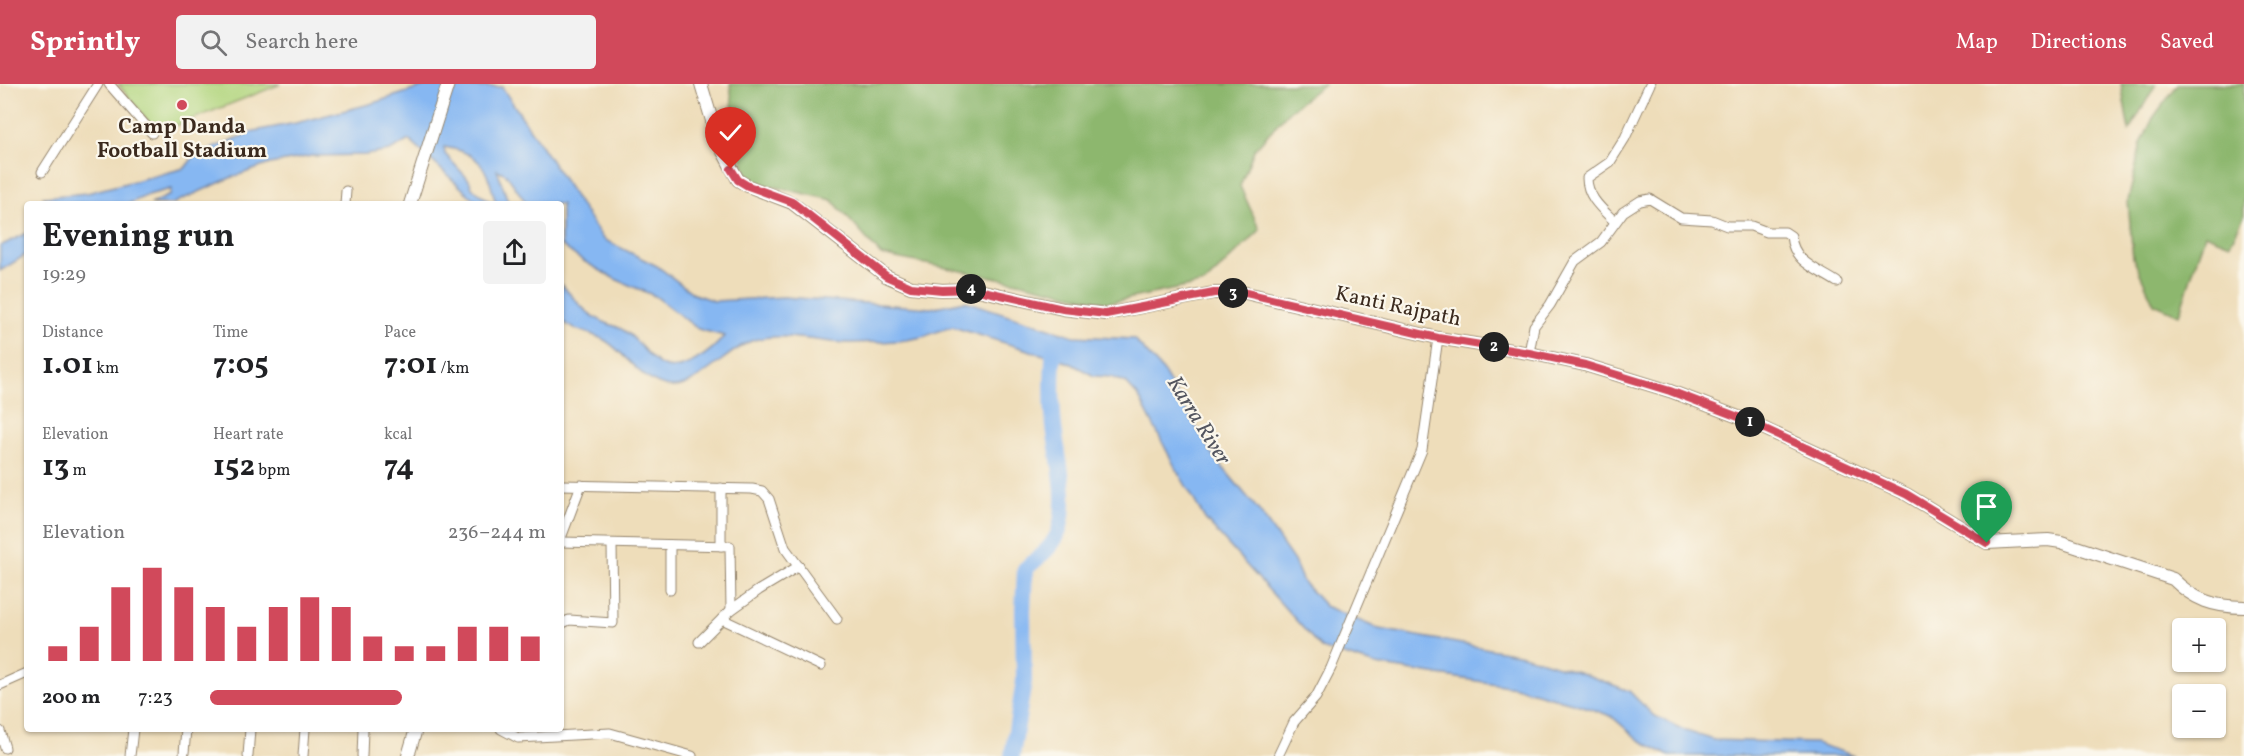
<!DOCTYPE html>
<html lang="en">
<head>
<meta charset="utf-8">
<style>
  :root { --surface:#fff; --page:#f2f2f2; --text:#202124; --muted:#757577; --accent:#d1495b }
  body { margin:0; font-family:Vollkorn,serif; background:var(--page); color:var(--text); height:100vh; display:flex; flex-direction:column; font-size:22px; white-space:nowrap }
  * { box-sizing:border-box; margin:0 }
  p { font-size:20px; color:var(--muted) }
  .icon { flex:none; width:33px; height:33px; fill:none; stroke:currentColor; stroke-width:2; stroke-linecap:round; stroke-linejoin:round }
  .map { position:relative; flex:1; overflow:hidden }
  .drawer { position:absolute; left:24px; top:117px; width:540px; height:531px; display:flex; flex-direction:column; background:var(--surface); border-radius:6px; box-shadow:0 2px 4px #0004 }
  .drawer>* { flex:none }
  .fabs { position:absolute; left:2172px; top:534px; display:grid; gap:12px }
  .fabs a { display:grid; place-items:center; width:54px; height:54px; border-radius:6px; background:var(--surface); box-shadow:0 2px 4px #0004; font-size:30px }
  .pin { position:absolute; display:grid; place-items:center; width:51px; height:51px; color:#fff; margin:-62px -26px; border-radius:50% 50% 50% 0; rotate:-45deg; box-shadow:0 0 6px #0007 }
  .pin .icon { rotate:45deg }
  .km { position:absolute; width:30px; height:30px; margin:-15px; border-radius:50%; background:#222; color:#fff; font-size:16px; line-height:30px; text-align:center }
  .round { display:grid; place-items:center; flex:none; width:63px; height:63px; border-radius:6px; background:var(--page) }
  .headline { display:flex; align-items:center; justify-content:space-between; height:102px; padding:0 18px }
  h1 { font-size:33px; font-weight:700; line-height:45px }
  .figures { display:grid; grid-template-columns:repeat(3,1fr); gap:9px; height:102px; padding:6px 18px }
  .figures div { display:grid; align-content:center }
  .figures b { font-size:30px; font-weight:700 }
  .figures small { font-size:16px; font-weight:400 }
  .figures p { font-size:16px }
  .chart { height:168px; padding:12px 18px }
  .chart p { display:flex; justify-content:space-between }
  .chart svg { width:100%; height:108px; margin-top:6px; stroke:var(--accent); stroke-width:6 }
  ul { padding:0 18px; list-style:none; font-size:20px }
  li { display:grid; grid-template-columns:96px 72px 1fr; align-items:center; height:45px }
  li i { height:15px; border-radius:8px; background:var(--accent) }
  header { display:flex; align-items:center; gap:36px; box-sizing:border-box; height:84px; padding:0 30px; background:var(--accent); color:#fff }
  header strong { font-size:28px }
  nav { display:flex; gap:33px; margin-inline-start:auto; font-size:21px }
  .search { width:420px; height:54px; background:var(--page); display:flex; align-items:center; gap:15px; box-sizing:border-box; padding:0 21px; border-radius:6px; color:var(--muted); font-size:22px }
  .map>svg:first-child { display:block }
  .green { fill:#b2d67f; stroke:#76804e; stroke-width:1.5 }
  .forest { fill:#8db76e; stroke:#647046; stroke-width:1.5 }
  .water { fill:#86b7f2; stroke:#607088; stroke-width:1.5 }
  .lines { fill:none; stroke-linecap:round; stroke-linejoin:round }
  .river { stroke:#86b7f2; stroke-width:16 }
  .minor-casing { stroke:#94846c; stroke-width:11 }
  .major-casing { stroke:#94846c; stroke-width:14 }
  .minor { stroke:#fff; stroke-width:9 }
  .major { stroke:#fff; stroke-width:12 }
  .route-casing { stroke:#fff; stroke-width:12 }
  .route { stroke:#d1495b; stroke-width:8 }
  .poi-dot { fill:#d1495b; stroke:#fbf7ec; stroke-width:2 }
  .labels { text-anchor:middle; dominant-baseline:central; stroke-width:4.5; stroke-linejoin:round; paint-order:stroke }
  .poi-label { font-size:21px; font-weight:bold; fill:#3b2a1e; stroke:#fbf7ec }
  .street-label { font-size:21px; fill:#3b2a1e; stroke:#fbf7ec }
  .water-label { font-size:22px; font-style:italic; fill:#52545e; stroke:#fbf7ec }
</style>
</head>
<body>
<header>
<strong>Sprintly</strong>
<div class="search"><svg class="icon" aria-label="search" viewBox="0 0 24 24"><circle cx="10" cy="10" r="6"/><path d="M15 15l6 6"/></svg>Search here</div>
<nav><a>Map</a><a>Directions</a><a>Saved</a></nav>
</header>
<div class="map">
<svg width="2244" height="672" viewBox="0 0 2244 672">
  <rect width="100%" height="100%" fill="#fbf7ec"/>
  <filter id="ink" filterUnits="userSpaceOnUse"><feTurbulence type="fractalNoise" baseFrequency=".0167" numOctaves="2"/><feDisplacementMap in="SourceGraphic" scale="12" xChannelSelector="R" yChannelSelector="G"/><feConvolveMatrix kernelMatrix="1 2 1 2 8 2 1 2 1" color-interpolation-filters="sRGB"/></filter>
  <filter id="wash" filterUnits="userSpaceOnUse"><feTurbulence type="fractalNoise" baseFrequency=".008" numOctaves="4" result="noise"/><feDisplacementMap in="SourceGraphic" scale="24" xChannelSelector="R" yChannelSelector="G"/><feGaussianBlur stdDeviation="1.35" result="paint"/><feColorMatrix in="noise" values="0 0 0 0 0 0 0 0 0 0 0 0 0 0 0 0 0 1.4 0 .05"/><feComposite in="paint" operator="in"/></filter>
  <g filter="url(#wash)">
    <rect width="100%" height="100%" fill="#eeddba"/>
    <!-- green -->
    <polygon class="green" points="118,0 281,0 175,42 152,42"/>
    <!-- forest -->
    <g class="forest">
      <polygon points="730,0 1324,0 1289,27 1254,66 1240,102 1260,146 1205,199 1107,219 1018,198 881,171 832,116 750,97 737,62"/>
      <polygon points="2121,0 2156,0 2129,47"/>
      <polygon points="2178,0 2244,0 2244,132 2230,160 2205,150 2179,231 2154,220 2133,174 2128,117 2141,60 2153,34"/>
    </g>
    <!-- water -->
    <g class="water">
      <path d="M426 2 502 3 603 155 657 182 694 210 714 217 784 213 931 224 965 217 1074 252 1134 255 1163 287 1215 374 1260 428 1294 477 1303 498 1325 522 1379 545 1523 571 1584 590 1629 607 1653 631 1686 647 1714 656 1815 659 1855 672H1669L1639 656 1611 632 1583 622 1515 603 1376 581 1321 564 1205 435 1174 381 1139 313 1126 299 1111 293 1094 292 1070 279 953 243C941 245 933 250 922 253 899 259 873 258 850 259 818 259 784 247 754 256 732 262 695 305 672 303 643 301 628 271 606 257 592 248 574 248 561 236V200C574 214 584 229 602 237 609 241 617 242 623 246 638 254 646 273 661 281 680 292 713 267 724 252L698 245 655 212 615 195 580 175 561 161V120H527L506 90 497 86 509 120H496C487 86 483 69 444 63L445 70 469 96 472 104 493 120H479L409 56 390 67 365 71 311 72 270 80 230 94 172 120H151L170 111 171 105 148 111 128 120H50L43 113 87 109 185 84 194 72 254 47 296 39 370 20Z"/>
      <polygon points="27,149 27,170 0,187 0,162"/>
    </g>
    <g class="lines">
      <!-- river -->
      <path class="river" d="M1012 672 1024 597 1023 527 1025 485C1038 474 1056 461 1060 443 1068 410 1058 376 1054 343 1051 315 1052 288 1054 260"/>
    </g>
  </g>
  <g filter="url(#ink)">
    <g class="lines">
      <defs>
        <g id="minor">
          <polyline points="109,0 152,49"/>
          <polyline points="42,88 98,0"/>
          <polyline points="345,120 346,107"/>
          <path d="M1615 138C1602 125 1587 113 1587 94L1610 78 1625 54 1650 0"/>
          <path d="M1529 269 1534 242 1550 221 1575 177 1601 158 1623 128 1640 117 1650 115 1681 134 1712 136 1727 142H1751L1767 148H1785L1791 152C1793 178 1817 185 1837 198"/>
          <polyline points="561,401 752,405 762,407 769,415 785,464 837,535"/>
          <polyline points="561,454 581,401"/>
          <polyline points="561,458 730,462 731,526"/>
          <polyline points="670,461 670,506"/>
          <polyline points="721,462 721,404"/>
          <polyline points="722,535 821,582"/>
          <polyline points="561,540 569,536 613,539 612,460"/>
          <polyline points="699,558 731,526 759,506 799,482"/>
          <polyline points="0,601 27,589"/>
          <polyline points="501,645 518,654 610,649 692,672"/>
          <polyline points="0,647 5,664"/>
          <polyline points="184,669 186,645"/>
          <polyline points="130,672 133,645"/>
          <polyline points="248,672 250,645"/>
          <polyline points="303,672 305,645"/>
          <polyline points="362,672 363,645"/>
          <polyline points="1278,672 1294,638 1316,613 1331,584 1422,366 1438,254"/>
        </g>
        <g id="major">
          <path d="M701 0 719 60 738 96 748 102 792 119 886 192 911 203 942 206 974 205 1063 225 1106 230 1213 209H1246L1438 254 1529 269 1585 281 1670 307 1741 334 1906 410 1987 459 2048 456 2061 458 2173 495C2194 516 2214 523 2244 523"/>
          <polyline points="410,120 448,0"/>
          <polyline points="408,672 416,645"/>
        </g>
      </defs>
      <!-- minor casing -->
      <use href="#minor" class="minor-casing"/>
      <!-- major casing -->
      <use href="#major" class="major-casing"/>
      <!-- minor -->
      <use href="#minor" class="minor"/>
      <!-- major -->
      <use href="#major" class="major"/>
    </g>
  </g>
  <g class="lines" filter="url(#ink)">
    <defs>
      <polyline id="route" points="731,85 738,96 748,102 792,118 886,192 911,203 942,206 974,205 1063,225 1106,230 1214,209 1246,209 1438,254 1529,269 1585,281 1670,307 1741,334 1906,410 1987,459"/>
    </defs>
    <!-- route casing -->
    <use href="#route" class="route-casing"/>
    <!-- route -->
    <use href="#route" class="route"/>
  </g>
  <!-- markers -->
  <circle class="poi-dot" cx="182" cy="21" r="6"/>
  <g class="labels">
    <!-- poi labels -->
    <g class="poi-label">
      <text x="182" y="43">Camp Danda<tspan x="182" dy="24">Football Stadium</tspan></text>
    </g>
    <!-- street labels -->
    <g class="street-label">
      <text transform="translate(1398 223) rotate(12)">Kanti Rajpath</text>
    </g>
    <!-- water labels -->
    <g class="water-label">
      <text transform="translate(1198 337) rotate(58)">Karra River</text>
    </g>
  </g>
</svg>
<div class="fabs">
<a>+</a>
<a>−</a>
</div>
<div class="pin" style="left:1987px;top:459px;background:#1e9e55"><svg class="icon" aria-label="arrive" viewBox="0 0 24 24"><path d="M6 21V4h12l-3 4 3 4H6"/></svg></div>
<div class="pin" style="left:731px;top:85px;background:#d93025"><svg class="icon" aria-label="check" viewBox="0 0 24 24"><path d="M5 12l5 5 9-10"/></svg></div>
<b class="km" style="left:1750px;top:338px">1</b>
<b class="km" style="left:1494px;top:263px">2</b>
<b class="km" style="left:1233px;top:209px">3</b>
<b class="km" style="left:971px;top:205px">4</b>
<section class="drawer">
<div class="headline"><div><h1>Evening run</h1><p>19:29</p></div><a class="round"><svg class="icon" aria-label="share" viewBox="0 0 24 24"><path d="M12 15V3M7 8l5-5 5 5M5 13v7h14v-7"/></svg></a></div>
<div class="figures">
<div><p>Distance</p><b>1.01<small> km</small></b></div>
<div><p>Time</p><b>7:05</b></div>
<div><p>Pace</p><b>7:01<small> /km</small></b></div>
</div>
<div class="figures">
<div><p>Elevation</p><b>13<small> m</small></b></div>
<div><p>Heart rate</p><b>152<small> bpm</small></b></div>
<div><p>kcal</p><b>74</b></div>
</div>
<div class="chart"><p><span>Elevation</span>236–244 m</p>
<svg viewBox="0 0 160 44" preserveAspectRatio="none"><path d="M5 44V38M15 44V30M25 44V14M35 44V6M45 44V14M55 44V22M65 44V30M75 44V22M85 44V18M95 44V22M105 44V34M115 44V38M125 44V38M135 44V30M145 44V30M155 44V34"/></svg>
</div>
<ul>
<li><b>200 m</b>7:23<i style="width:57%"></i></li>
</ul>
</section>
</div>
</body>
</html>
